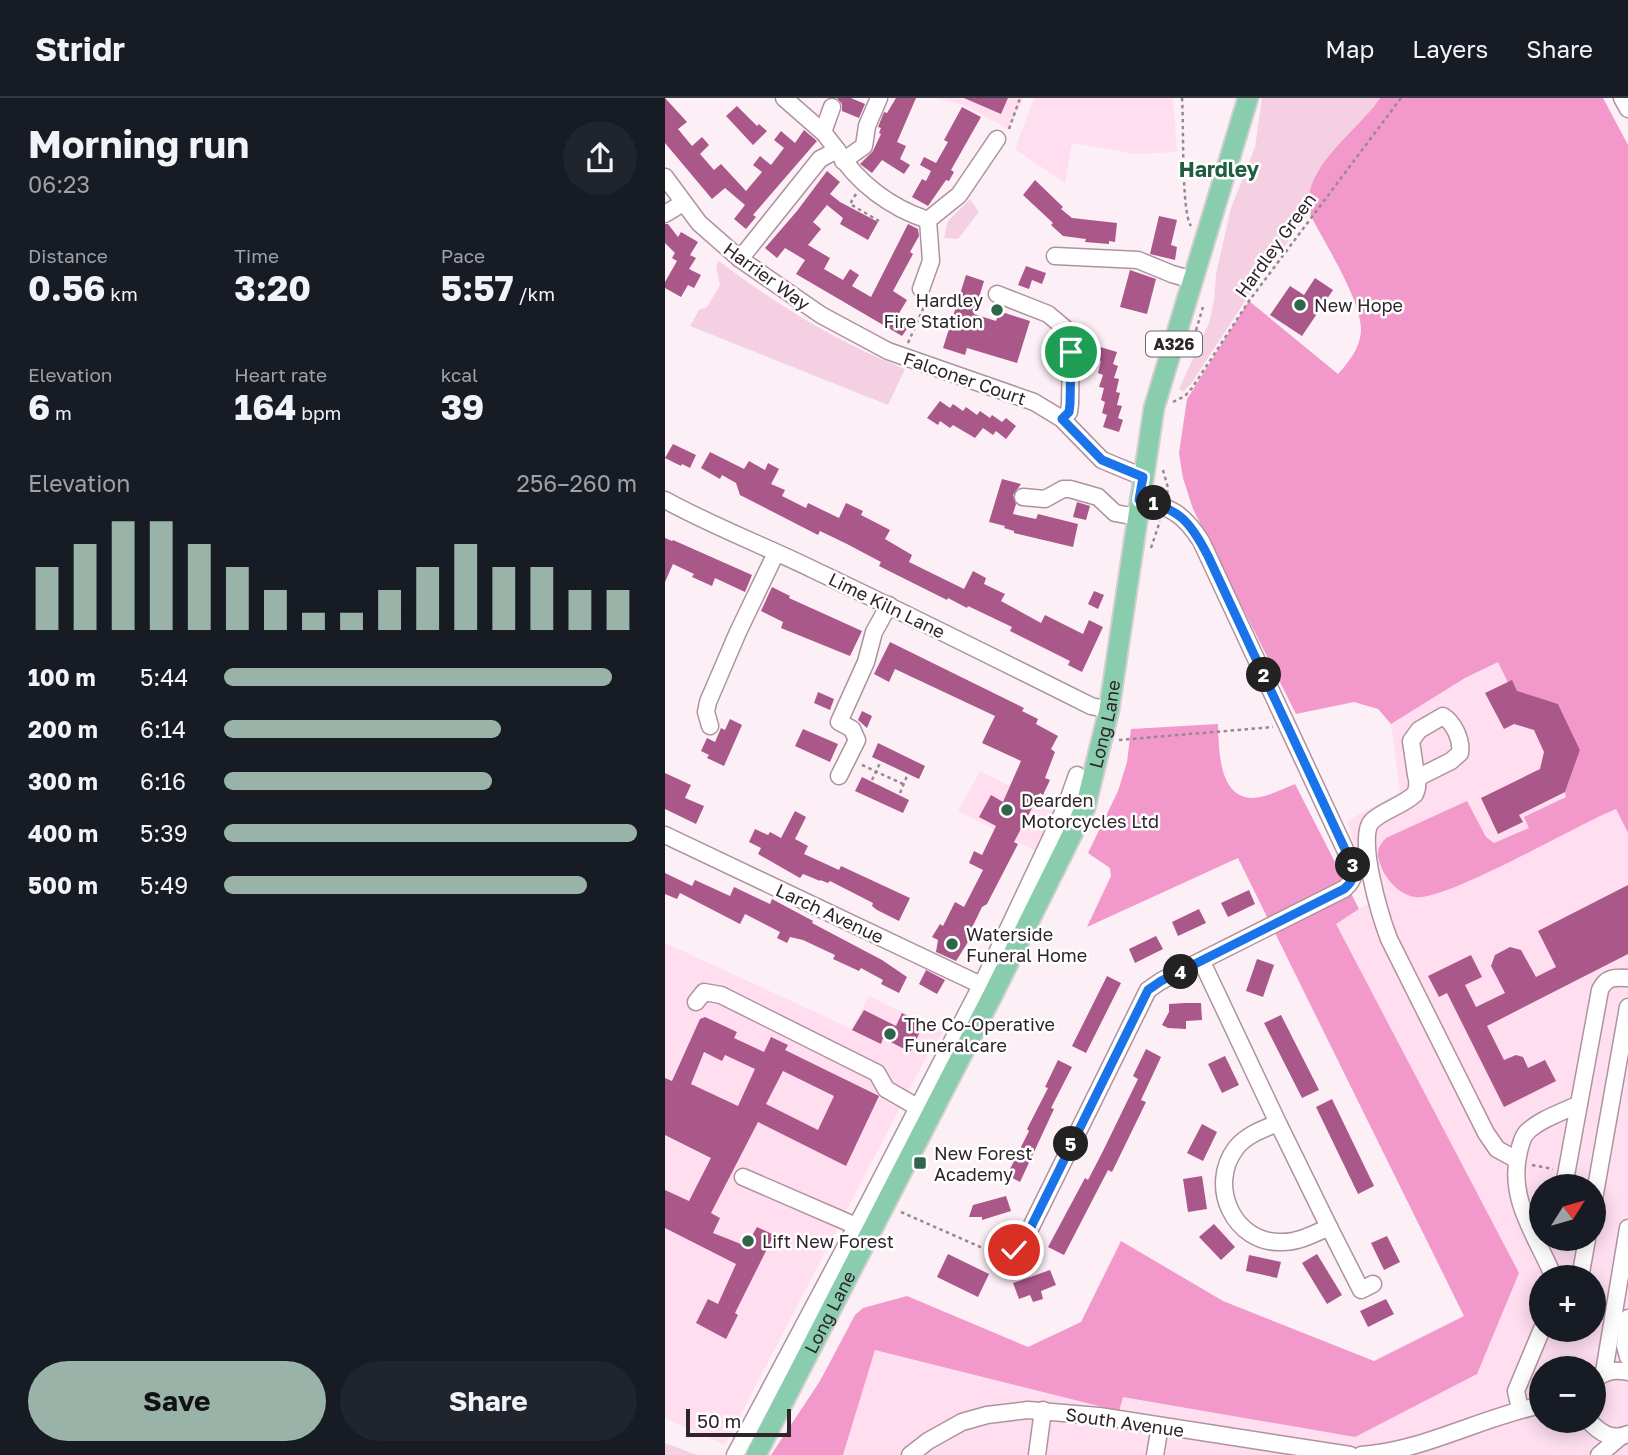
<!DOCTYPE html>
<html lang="en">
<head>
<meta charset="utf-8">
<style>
  :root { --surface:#171b24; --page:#20242c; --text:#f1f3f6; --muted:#9ea1a6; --line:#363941; --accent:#9ab3a9 }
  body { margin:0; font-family:"Golos Text",sans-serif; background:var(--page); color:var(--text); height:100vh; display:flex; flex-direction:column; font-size:26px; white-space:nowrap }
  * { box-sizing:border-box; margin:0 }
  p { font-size:23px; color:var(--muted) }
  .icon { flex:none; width:38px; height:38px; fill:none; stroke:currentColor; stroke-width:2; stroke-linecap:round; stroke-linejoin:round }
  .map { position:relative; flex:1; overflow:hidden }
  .sheet { display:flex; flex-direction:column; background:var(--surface); width:665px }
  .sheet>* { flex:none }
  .needle { width:46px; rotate:53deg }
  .tools { position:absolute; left:864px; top:1076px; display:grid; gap:14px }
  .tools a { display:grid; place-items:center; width:77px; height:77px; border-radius:50%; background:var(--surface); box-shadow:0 4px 18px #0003; font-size:35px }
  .scale { position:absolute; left:21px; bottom:18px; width:105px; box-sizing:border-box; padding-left:7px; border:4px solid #2f242a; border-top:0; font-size:19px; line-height:24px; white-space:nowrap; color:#2f242a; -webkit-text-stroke:5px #fff; paint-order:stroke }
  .pin { position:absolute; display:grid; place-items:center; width:60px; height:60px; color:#fff; margin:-30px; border:4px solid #fff; border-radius:50%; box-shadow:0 2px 7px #0007 }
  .km { position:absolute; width:35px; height:35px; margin:-18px; border-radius:50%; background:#222; color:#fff; font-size:19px; line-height:35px; text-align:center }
  .round { display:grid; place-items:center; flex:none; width:74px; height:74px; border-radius:37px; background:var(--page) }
  .head { display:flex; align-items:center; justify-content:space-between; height:119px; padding:0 28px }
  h1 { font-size:38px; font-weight:700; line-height:52px }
  .metrics { display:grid; grid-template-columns:repeat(3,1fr); gap:10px; height:119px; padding:7px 28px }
  .metrics div { display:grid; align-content:center }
  .metrics b { font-size:35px; font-weight:700 }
  .metrics small { font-size:19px; font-weight:400 }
  .metrics p { font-size:19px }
  .chart { height:196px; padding:14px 28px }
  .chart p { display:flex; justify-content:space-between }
  .chart svg { width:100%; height:126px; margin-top:7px; stroke:var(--accent); stroke-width:6 }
  .cta { display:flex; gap:14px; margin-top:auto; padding:14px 28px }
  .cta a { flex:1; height:80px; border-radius:42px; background:var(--accent); color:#111; font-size:28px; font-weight:700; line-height:80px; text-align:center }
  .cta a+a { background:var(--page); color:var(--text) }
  ul { padding:0 28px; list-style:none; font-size:23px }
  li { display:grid; grid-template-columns:112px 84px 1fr; align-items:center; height:52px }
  li i { height:18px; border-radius:9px; background:var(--accent) }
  header { display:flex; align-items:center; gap:42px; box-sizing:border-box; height:98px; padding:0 35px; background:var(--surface); border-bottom:2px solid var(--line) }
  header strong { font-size:33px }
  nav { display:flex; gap:38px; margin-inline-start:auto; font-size:24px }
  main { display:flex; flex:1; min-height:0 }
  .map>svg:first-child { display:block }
  .built { fill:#fedeef; fill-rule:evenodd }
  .green { fill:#f5d0e3 }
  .forest { fill:#f298cb }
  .building { fill:#aa5789; fill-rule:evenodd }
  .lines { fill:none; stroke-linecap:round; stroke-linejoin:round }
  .minor-casing { stroke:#af92a1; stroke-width:19 }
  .major-casing { stroke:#d1cfd0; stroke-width:23 }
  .path { stroke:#958a90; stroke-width:2.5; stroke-dasharray:3.5 3.5; stroke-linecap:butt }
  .minor { stroke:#fff; stroke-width:16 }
  .major { stroke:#89ccae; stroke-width:19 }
  .route-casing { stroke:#fff; stroke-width:14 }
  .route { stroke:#1a73e8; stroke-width:9 }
  .poi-dot { fill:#2f654b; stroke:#fff; stroke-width:2.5 }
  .labels { text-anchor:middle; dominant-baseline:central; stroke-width:5; stroke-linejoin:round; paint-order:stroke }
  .shield { fill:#fff; stroke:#6d666a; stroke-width:2 }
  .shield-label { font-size:16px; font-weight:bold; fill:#2f242a }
  .street-label { font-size:18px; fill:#2f242a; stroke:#fff }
  .poi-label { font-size:18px; fill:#2f242a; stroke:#fff; text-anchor:start }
  .quarter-label { font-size:21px; font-weight:bold; fill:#205e42; stroke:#fff }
</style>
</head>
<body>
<header>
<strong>Stridr</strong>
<nav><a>Map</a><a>Layers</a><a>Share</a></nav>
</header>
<main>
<section class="sheet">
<div class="head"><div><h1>Morning run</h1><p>06:23</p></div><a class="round"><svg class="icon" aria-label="share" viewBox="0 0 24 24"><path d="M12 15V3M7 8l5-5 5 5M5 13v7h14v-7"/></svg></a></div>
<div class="metrics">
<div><p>Distance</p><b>0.56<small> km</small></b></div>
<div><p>Time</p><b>3:20</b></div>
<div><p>Pace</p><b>5:57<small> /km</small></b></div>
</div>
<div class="metrics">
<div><p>Elevation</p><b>6<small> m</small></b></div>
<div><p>Heart rate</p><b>164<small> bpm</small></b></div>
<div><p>kcal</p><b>39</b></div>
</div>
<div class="chart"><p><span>Elevation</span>256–260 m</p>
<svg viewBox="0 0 160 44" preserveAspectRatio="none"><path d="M5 44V22M15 44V14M25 44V6M35 44V6M45 44V14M55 44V22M65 44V30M75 44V38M85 44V38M95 44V30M105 44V22M115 44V14M125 44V22M135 44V22M145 44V30M155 44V30"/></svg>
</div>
<ul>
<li><b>100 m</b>5:44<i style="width:94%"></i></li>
<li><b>200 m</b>6:14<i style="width:67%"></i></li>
<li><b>300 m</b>6:16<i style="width:65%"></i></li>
<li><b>400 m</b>5:39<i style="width:100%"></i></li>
<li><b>500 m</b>5:49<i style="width:88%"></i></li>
</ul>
<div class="cta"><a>Save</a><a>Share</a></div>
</section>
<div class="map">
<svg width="963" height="1357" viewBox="0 0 963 1357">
  <rect width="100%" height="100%" fill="#fcf0f6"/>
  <!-- built -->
  <g class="built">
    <polygon points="272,0 359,0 343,31 299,7"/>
    <polygon points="369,0 508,0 512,54 471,56 407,45 400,85 350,51"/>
    <path d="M868 546 963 735V1357H178L210 1252 453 1312 458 1298 690 1339 854 1175 670 825 707 804 682 723 735 694 726 626 800 580ZM877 1088H929V1141H877ZM877 1180H929V1232H877ZM877 1270H929V1323H877Z"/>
    <polygon points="315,673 393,712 371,753 293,713"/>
    <polygon points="0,845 187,931 204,898 278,934 257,967 60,1347 0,1320"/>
  </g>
  <!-- green -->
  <g class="green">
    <polygon points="597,0 715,0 647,86 644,104 645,114 584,197 526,286 518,294 514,291 544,225 549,203 551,176 566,110 590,49"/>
    <polygon points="305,101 314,114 293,141 279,140 283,123"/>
    <path d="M54 163C112 207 172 244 240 271L223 307 25 228 34 212 42 209 55 187 51 168Z"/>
    <polygon points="0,1345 32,1357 0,1357"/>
  </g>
  <!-- forest -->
  <g class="forest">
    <path d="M715 0H938L963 47V735L951 711C913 726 780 804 750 799 735 797 721 782 716 768 711 756 712 749 721 740L802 703 821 739 829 745 864 730 859 719 901 699 900 694 915 652 893 606 848 595 833 564 800 580 726 626 713 611 689 604 631 616 528 411 518 380 514 355 522 301 584 203 673 276C684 264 695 250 696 233 697 203 660 146 646 118 644 108 643 96 647 86 660 53 695 29 715 0Z"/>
    <path d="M553 626C554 650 553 699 587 700 601 700 617 691 630 686L694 811 671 826 854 1175 812 1276 690 1339 458 1299 454 1313 210 1252 178 1357H106L155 1283 190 1217 198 1210 242 1198 363 1249 416 1224 456 1143 558 1203 709 1263 799 1218 573 760 422 829 446 778 445 770 423 755 453 693 462 664 466 631Z"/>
  </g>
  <!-- building -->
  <g class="building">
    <polygon points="0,0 22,24 13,31 27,48 37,39 44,47 35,56 49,72 56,66 81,93 97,74 88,67 95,58 106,67 119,50 109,42 116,33 130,45 139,32 152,43 88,117 91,119 81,131 69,121 80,107 60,90 47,101 0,45"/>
    <polygon points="172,0 186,0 200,6 194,20 177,13 177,6"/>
    <polygon points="231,0 251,0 232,44 241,48 235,61 245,67 239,76 217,62 207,75 195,66 208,53 216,36 214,35 216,30 213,29 219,14 222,15"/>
    <polygon points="299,0 343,0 336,16"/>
    <polygon points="72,8 92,28 94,26 102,33 88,47 61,18"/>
    <polygon points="297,9 316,19 286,72 289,74 284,83 281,82 263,108 247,99 257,81 261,83 266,73 255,67 259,59 271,65 283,44 279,42"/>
    <polygon points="162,73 175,84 165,96 175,104 213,124 203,142 175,126 178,120 162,107 148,124 156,131 143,147 165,160 159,171 178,182 185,171 194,177 187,188 206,199 243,126 253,131 254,138 245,154 248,156 228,193 242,202 233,217 246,225 237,238 131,176 140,162 120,150 112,160 100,150 132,113"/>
    <polygon points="370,82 398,109 396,111 407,120 452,125 450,144 444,143 444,146 420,144 421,141 398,138 386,127 388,125 358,97"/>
    <polygon points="494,118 512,122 506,147 512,149 510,162 485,156"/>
    <polygon points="0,126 3,126 13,139 16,134 33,144 25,157 31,160 24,171 36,177 29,190 23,187 16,199 0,190 0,184 12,163 7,160 10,155 0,145"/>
    <polygon points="361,168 381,175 377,186 367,182 364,191 353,187"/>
    <polygon points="465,172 491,181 482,216 455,209"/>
    <polygon points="301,177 319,183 309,216 331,223 334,213 365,223 352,265 302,250 300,257 278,250"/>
    <polygon points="650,180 668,192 637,238 605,217 625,188 639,197"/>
    <polygon points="435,249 452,254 448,266 453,268 449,280 454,281 451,294 455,295 452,307 457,308 453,320 458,322 454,334 438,329 442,317 437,315 440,304 436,302 439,290 434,289 438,277 433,275 436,263 432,261"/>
    <polygon points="275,303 285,310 288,306 298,313 301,309 312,317 315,313 325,320 327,317 337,324 341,320 351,328 341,341 331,333 328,337 318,330 310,340 288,327 285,330 275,323 273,327 262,320"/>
    <polygon points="8,346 31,357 25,370 17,366 16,368 0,360"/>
    <polygon points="45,354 79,371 84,363 100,372 103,365 114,371 106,386 120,392 117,398 141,410 143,405 174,420 181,405 198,413 196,417 225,432 220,441 247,457 244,464 299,491 308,473 321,480 319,486 340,496 336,503 376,525 380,517 418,536 424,522 438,529 417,574 403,567 405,563 345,533 347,529 303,508 302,510 283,500 282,502 214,468 216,464 182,446 155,433 153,437 75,397 71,385 57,377 55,381 36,370"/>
    <polygon points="337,381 356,386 348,397 351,406 348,416 371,421 373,416 413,426 408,449 349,435 349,433 339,430 340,428 324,424"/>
    <polygon points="412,404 425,408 421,422 408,419"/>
    <polygon points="0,440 7,443 8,442 87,477 80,494 50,480 47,488 27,479 29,476 8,466 0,484"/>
    <polygon points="107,489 125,498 124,500 197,533 185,558 116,530 118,524 96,513"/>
    <polygon points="429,493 439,497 433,511 423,506"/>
    <polygon points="225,544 359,610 357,613 373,621 371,626 393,638 386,651 390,654 380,680 385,682 378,697 375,695 349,744 353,746 322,806 317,809 302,840 303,844 291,863 271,854 273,842 267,839 275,826 278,828 290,804 299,809 318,772 304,765 309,753 317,757 331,728 314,719 326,697 338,704 356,663 317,645 330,618 230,571 224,584 209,576"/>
    <polygon points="847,582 852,593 893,606 915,652 900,694 854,717 858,724 833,736 816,700 875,671 879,654 869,632 849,626 839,631 820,595"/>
    <polygon points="153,594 169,601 165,612 149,605"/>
    <polygon points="197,613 207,618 202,630 193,622"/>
    <polygon points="65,621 77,627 59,668 42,660 44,657 36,653 42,640 50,644 56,630 60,632"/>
    <polygon points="138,631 173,646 165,664 130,648"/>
    <polygon points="213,645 260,668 254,681 207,659"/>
    <polygon points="0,675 26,687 20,700 39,708 31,726 0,711"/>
    <polygon points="197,679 244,702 238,715 190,693"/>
    <polygon points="130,713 141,719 130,741 143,748 139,756 174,772 176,768 245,800 234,823 212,812 207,808 208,805 165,783 163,785 155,782 155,783 138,776 135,780 93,756 96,750 84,744 90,731 103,737 105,734 116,740"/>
    <polygon points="0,775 27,788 30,782 65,798 69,789 105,806 107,801 148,823 147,825 217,862 242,879 234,895 216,886 218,882 196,870 194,873 168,861 170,857 138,842 125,839 122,845 112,840 115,834 80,816 75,826 15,795 12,801 0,796"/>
    <polygon points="963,787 963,856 822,928 839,962 851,957 858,959 863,970 880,962 891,983 839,1009 782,895 774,899 763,878 806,857 817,879 800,887 811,909 840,895 826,868 830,857 845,849 856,852 871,879 891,869 873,833"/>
    <polygon points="584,792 590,806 563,819 556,805"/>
    <polygon points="534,811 541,825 513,838 507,824"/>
    <polygon points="491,838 498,851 470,865 464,851"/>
    <polygon points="592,861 609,867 598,899 581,893"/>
    <polygon points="261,872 280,882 272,896 254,886"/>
    <polygon points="442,878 456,885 421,955 407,948"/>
    <polygon points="520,905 536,905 537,922 521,923 521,931 503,930 497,927 504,914 504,906"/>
    <polygon points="199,912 231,928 237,915 259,926 245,954 218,940 216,946 187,932"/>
    <polygon points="616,917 654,992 637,1000 599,925"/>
    <path d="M40 919 72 934 69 940 99 954 106 939 123 947 120 952 214 998 181 1068 93 1024 46 1115 55 1120 48 1135 81 1148 92 1129 109 1137 70 1215 73 1217 61 1241 31 1225 43 1201 53 1206 71 1166 0 1130V1092L24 1103 46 1060 0 1037V980L7 983 35 921ZM39 954 57 963 60 957 90 971 73 1008 26 986ZM118 973 169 998 153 1032 101 1006Z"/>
    <polygon points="481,951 496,959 476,1002 481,1004 447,1074 443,1072 399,1157 383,1149 420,1080 423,1082 438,1053 473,981 468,978"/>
    <polygon points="560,958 574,987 557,995 543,966"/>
    <polygon points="393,962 407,969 386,1010 389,1011 355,1084 342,1077 364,1033 362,1031 383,990 380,989"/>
    <polygon points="667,1001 709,1088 693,1096 651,1009"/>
    <polygon points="537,1026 552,1034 538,1063 522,1055"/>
    <polygon points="537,1078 542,1111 523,1114 518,1081"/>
    <polygon points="341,1098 346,1113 317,1122 317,1119 304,1119 308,1107"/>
    <polygon points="549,1126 570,1149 556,1162 534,1139"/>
    <polygon points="722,1138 735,1164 719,1172 706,1145"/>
    <polygon points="283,1156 324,1176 313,1199 272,1179"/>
    <polygon points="652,1156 677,1197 662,1206 637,1165"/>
    <polygon points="584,1157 616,1164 612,1180 581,1173"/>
    <polygon points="385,1172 391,1187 376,1193 378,1201 368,1204 365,1197 354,1201 348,1185"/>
    <polygon points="721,1201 729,1216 703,1229 695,1213"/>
  </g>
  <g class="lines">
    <defs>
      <g id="minor">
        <polyline points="957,0 963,11"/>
        <polyline points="158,34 167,9"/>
        <path d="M172 52C192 85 226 110 263 122"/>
        <polyline points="178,63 199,48 202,28 214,0"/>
        <polyline points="0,79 34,125 75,161 156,217 223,253 369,304 397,321 437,362 478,379"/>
        <polyline points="0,116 18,105"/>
        <polyline points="390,158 473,162 507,176 528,182"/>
        <polyline points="75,161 155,61 172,52 159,35 119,0"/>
        <polyline points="256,191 266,163 263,122 294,97 332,41"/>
        <polyline points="332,196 383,216 402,232 406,254 405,306 404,314 397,321"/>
        <polyline points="358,399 380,401 398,391 405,391 433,399 450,415 472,419"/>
        <path d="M0 402C49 429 100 448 149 472 242 516 334 562 426 608L444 612"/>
        <polyline points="45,628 41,614 43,604 73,534 111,455"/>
        <polyline points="174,678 192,642 187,631 174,624 201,564 209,534 224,507"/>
        <path d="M752 680 786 663 795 655C797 642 789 625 778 618L754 632 746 643 751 677C753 684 753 690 750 696 737 708 719 712 707 723 691 739 716 820 724 841L821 1035 832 1051 852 1062"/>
        <polyline points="0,737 316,887 322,892"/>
        <path d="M537 864 613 1025C598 1031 581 1037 571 1050 542 1088 569 1146 617 1144 634 1144 649 1136 664 1129L613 1025"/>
        <polyline points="31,904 39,894 56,897 212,975 221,991 252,1009"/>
        <polyline points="78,1079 191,1128"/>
        <polyline points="899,1088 914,1006"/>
        <polyline points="929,1101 963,909"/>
        <polyline points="664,1129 696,1192 708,1186"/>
        <path d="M342 1156 354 1147 364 1133 483 892 496 883 679 791C690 782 690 775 685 762L536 443C518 415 506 409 474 402"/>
        <path d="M889 1180C872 1138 842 1102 854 1053 856 1046 857 1039 862 1034 875 1021 898 1014 914 1006L935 892C941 879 950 879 963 880"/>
        <polyline points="915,1180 922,1141"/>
        <polyline points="963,1220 960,1248 963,1259"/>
        <polyline points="939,1274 963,1130"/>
        <path d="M929 1282C941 1273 949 1271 963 1274"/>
        <polyline points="855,1311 851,1293 877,1231"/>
        <path d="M924 1323C935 1335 947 1343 963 1336"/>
        <polyline points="70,1357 201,1110 321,878 401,708 412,677"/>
        <polyline points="245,1357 263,1343 297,1324 322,1317 363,1312 434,1318 685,1357"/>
        <polyline points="372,1357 378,1312"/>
        <polyline points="490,1357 495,1328"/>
        <path d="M696 1357C759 1353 816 1319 877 1307"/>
        <polyline points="934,1357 954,1340"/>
      </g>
      <g id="major">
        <path id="s1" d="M91 1357 328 896 420 710 444 612 489 310 583 0"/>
      </g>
    </defs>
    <!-- minor casing -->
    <use href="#minor" class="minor-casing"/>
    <!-- major casing -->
    <use href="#major" class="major-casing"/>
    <!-- path -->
    <g class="path">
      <path d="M517 0C519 25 516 114 526 128"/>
      <polyline points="344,31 355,0"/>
      <polyline points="191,96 185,106 214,123"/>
      <polyline points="529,239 538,209"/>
      <polyline points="243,245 261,204"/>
      <polyline points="508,304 520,298 527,290 584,203 736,0"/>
      <polyline points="498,372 503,390 502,396"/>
      <polyline points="486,450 495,423"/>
      <polyline points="454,642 608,629"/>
      <polyline points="197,667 238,686"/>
      <polyline points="207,682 215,665"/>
      <polyline points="235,695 242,678"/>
      <polyline points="867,1067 888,1071"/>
      <polyline points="236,1114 329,1155"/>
    </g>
    <!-- minor -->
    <use href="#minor" class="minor"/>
    <!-- major -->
    <use href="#major" class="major"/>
  </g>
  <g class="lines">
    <defs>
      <path id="route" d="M349 1152 364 1133 483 892 496 883 679 791C690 782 690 775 685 762L543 458C525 423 514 410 474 402L478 379 437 362 397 321 404 314 405 306 406 254"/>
    </defs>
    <!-- route casing -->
    <use href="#route" class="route-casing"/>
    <!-- route -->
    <use href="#route" class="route"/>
  </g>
  <!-- markers -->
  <g class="poi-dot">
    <circle cx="635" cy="207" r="7"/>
    <circle cx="332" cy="212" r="7"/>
    <circle cx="342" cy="712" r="7"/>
    <circle cx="287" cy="846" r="7"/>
    <circle cx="225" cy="936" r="7"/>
    <rect x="248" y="1058" width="14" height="14" rx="3.5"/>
    <circle cx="83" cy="1143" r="7"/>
  </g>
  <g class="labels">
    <!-- shield labels -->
    <rect class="shield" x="481" y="233.5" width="56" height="25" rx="5"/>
    <g class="shield-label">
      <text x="509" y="246">A326</text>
    </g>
    <!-- street labels -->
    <g class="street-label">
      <text transform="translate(610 147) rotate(-54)">Hardley Green</text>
      <text transform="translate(102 178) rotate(36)">Harrier Way</text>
      <text transform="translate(300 280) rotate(19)">Falconer Court</text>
      <text transform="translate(222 507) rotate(26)">Lime Kiln Lane</text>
      <text stroke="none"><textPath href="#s1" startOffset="812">Long Lane</textPath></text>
      <text transform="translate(165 815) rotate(25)">Larch Avenue</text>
      <text stroke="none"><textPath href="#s1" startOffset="161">Long Lane</textPath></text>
      <text transform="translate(460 1324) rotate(8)">South Avenue</text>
    </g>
    <!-- poi labels -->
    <g class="poi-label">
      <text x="318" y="202" text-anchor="end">Hardley<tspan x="318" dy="21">Fire Station</tspan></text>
      <text x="649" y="207">New Hope</text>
      <text x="356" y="702">Dearden<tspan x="356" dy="21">Motorcycles Ltd</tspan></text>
      <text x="301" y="836">Waterside<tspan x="301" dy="21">Funeral Home</tspan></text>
      <text x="239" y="926">The Co-Operative<tspan x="239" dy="21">Funeralcare</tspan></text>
      <text x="269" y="1055">New Forest<tspan x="269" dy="21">Academy</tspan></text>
      <text x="97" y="1143">Lift New Forest</text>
    </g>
    <!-- quarter labels -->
    <g class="quarter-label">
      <text x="554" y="71">Hardley</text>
    </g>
  </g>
</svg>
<div class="tools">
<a><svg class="needle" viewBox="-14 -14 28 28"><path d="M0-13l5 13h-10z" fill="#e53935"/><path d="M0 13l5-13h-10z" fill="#9ea1a6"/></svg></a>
<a>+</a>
<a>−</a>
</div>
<div class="scale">50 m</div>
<div class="pin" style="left:406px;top:254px;background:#1e9e55"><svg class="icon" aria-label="arrive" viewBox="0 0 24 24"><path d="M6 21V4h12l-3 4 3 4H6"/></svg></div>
<div class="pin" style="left:349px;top:1152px;background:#d93025"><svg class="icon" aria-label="check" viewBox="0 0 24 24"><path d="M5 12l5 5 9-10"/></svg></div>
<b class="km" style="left:489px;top:405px">1</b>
<b class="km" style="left:599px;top:577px">2</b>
<b class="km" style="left:688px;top:767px">3</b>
<b class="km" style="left:516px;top:874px">4</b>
<b class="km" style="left:406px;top:1046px">5</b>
</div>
</main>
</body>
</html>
